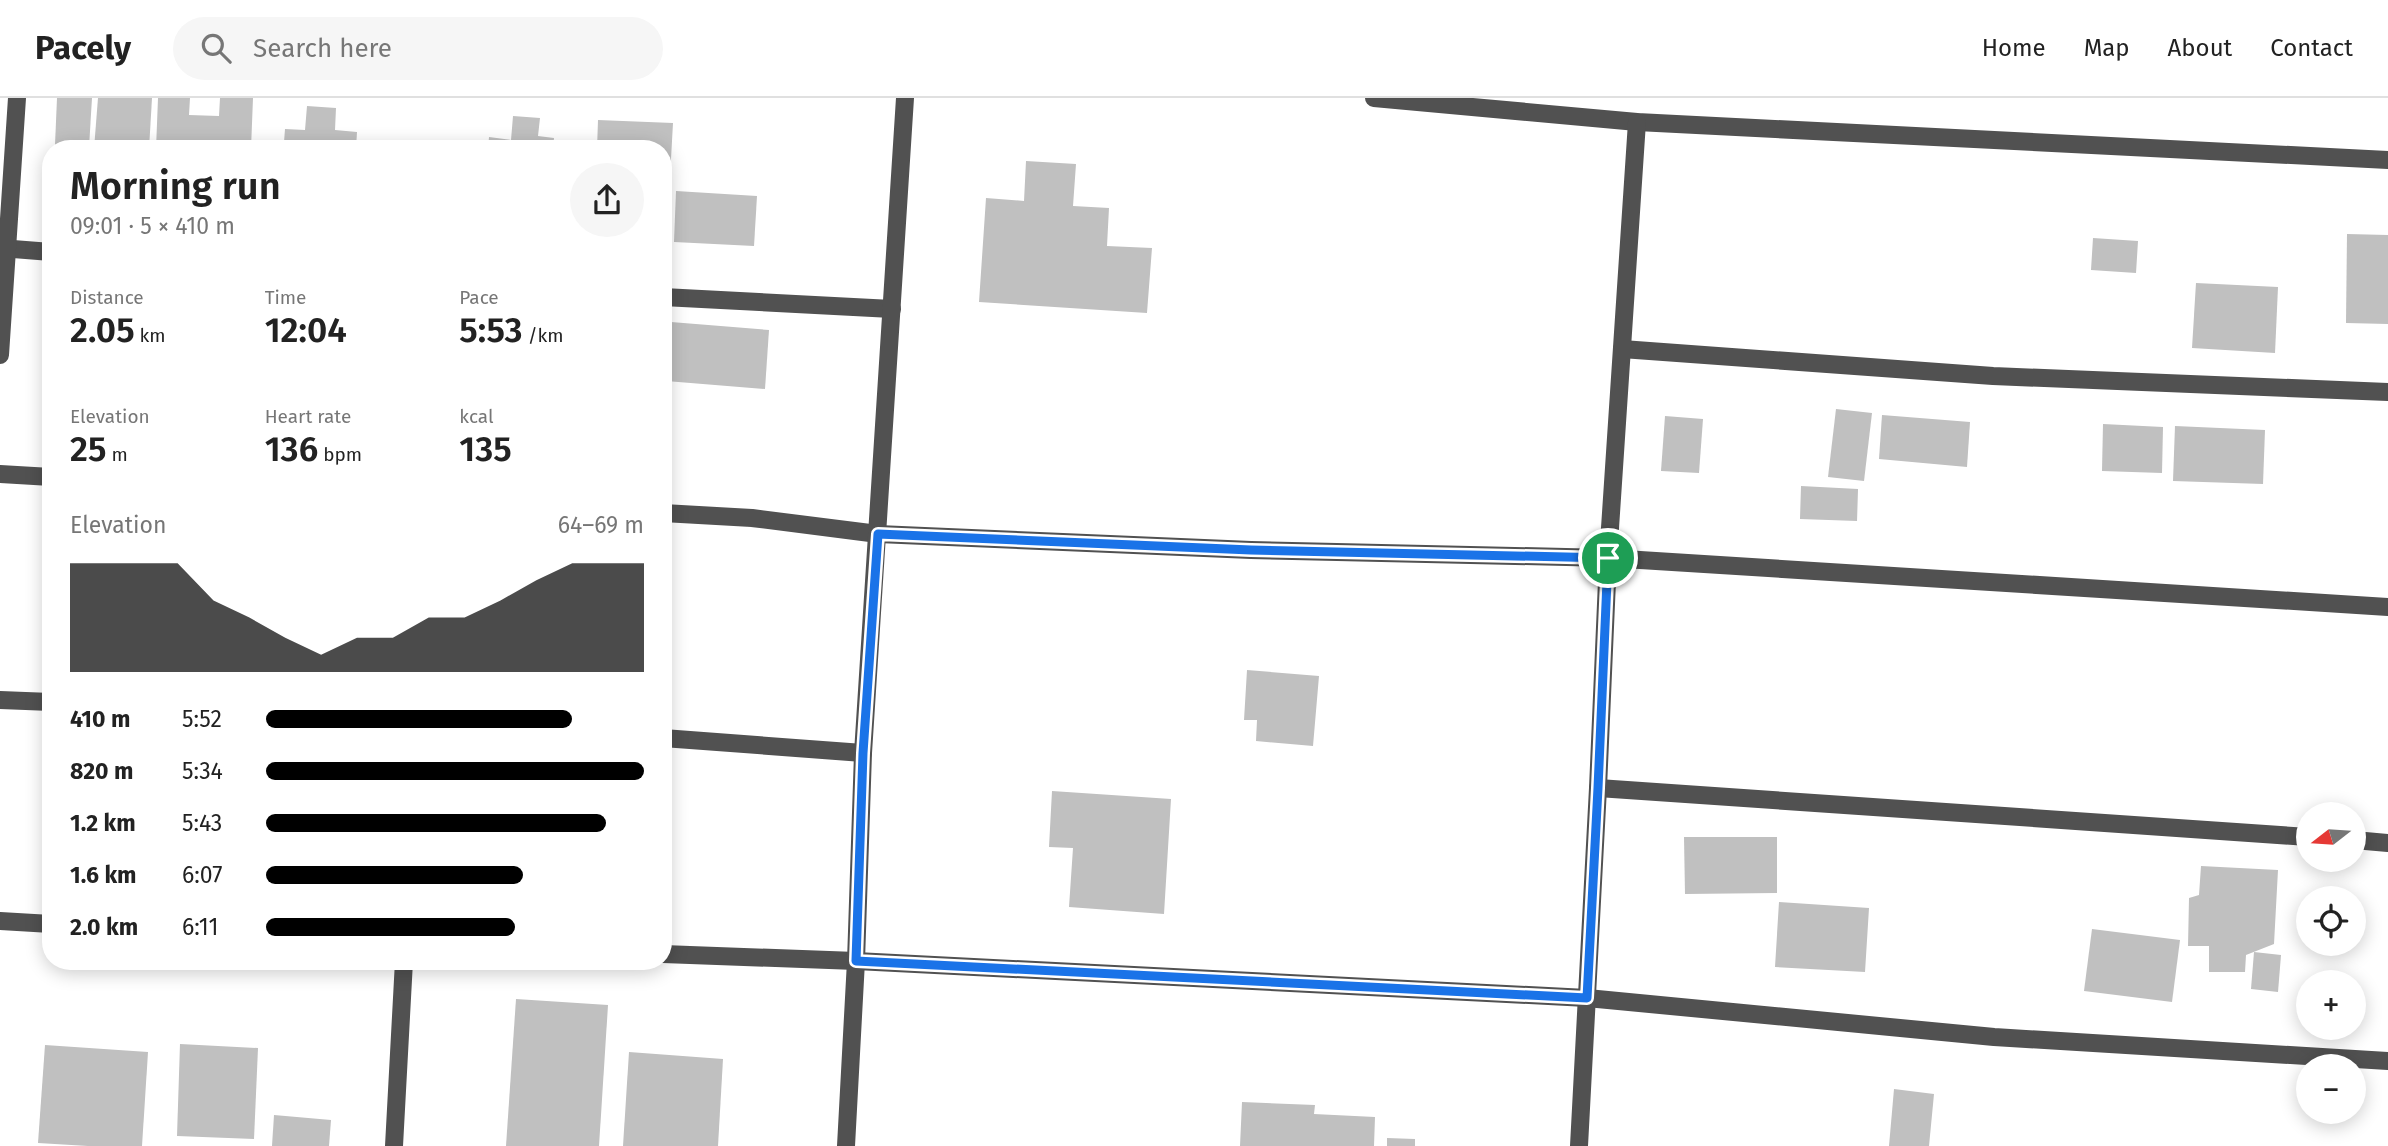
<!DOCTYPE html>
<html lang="en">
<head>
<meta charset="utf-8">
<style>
  :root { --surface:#fff; --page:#f6f6f6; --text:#222; --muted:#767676; --line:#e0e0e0; --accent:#000 }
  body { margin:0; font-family:"Fira Sans",sans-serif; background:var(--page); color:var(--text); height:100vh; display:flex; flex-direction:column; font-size:26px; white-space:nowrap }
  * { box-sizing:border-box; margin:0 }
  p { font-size:23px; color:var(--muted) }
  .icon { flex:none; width:38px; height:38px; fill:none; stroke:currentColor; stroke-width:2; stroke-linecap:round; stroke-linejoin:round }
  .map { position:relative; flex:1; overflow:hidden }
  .panel { position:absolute; left:42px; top:42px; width:630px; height:830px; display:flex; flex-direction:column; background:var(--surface); border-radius:28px; box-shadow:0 4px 18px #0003 }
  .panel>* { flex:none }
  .needle { width:46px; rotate:253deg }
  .tools { position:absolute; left:2296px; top:704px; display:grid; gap:14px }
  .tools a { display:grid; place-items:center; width:70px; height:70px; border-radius:50%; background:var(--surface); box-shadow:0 4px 18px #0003; font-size:35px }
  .pin { position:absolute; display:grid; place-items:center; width:60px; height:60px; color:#fff; margin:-30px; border:4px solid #fff; border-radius:50%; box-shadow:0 2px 7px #0007 }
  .round { display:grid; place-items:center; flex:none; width:74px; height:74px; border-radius:37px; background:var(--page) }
  .head { display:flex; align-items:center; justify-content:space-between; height:119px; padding:0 28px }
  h1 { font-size:38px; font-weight:600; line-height:52px }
  .figures { display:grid; grid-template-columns:repeat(3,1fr); gap:10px; height:119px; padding:7px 28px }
  .figures div { display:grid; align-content:center }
  .figures b { font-size:35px; font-weight:600 }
  .figures small { font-size:19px; font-weight:400 }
  .figures p { font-size:19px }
  .chart { height:196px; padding:14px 28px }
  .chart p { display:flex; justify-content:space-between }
  .chart svg { width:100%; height:126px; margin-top:7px; fill:var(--accent); opacity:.7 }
  ul { padding:0 28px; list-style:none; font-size:23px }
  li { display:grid; grid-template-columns:112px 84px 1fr; align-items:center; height:52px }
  li i { height:18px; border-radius:9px; background:var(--accent) }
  header { display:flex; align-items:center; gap:42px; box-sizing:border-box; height:98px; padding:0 35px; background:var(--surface); border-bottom:2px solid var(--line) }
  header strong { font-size:33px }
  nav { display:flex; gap:38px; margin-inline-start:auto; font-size:24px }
  .search { width:490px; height:63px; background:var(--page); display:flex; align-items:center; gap:18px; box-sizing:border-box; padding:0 24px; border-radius:38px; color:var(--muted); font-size:26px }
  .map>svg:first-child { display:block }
  .building { fill:#c0c0c0 }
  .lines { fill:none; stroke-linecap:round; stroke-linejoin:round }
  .minor { stroke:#515151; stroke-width:18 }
  .route-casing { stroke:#fff; stroke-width:14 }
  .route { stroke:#1a73e8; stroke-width:9 }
</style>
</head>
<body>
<header>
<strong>Pacely</strong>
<div class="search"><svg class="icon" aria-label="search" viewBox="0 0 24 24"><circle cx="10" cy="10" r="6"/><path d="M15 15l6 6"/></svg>Search here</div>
<nav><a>Home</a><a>Map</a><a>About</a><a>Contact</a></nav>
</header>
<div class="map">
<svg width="2388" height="1048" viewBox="0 0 2388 1048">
  <rect width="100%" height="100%" fill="#fff"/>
  <!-- building -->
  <g class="building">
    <polygon points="57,0 92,0 89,49 55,47"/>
    <polygon points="98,0 152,0 149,51 94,51"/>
    <polygon points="158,0 190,0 189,17 219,18 220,0 253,0 251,51 156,51"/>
    <polygon points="307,8 336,10 335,32 357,34 356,51 265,51 266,43 284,44 285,31 305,32"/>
    <polygon points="513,18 540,20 538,38 554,40 553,51 488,51 489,39 511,42"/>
    <polygon points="598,22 673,25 670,79 663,78 663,51 597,51"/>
    <polygon points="1026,63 1076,66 1073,108 1109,110 1107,148 1152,150 1147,215 979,204 986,100 1024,103"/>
    <polygon points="676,93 757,98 754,148 674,144"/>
    <polygon points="2347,136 2388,137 2388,226 2346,225"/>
    <polygon points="2093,140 2138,143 2136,175 2091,172"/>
    <polygon points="2196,185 2278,189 2275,255 2192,250"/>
    <polygon points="671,224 769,232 765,291 666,283"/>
    <polygon points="1836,311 1872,315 1864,383 1828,379"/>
    <polygon points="1882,317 1970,324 1967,369 1879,361"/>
    <polygon points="1665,318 1703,321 1699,375 1661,373"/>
    <polygon points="2103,326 2163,329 2162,375 2102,373"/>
    <polygon points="2175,328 2265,332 2263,386 2173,383"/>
    <polygon points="1801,388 1858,391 1857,423 1800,421"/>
    <polygon points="48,504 51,504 51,549 46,549"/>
    <polygon points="1247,572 1319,578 1313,648 1256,643 1257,622 1244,622"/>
    <polygon points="1052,693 1171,701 1164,816 1069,809 1073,750 1049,749"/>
    <polygon points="1684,739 1777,739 1777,795 1685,796"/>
    <polygon points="2201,768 2278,772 2274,846 2246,857 2245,874 2209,874 2209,848 2188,848 2189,800 2199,797"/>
    <polygon points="1779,804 1869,810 1865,874 1775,869"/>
    <polygon points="2092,831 2180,842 2172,904 2084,893"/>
    <polygon points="2254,854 2281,857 2278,894 2251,891"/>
    <polygon points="516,901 608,907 599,1048 506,1048"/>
    <polygon points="180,946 258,950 254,1041 177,1038"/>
    <polygon points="45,947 148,954 142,1048 88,1048 38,1045"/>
    <polygon points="629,954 723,961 718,1048 623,1048"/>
    <polygon points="1894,991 1934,996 1929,1048 1889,1048"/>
    <polygon points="1242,1004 1315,1007 1314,1016 1375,1019 1374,1048 1240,1048"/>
    <polygon points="274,1017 331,1022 329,1048 272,1048"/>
    <polygon points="1387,1040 1415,1041 1415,1048 1387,1048"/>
  </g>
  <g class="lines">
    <!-- minor -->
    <g class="minor">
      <polyline points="1374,0 1637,24 2388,62"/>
      <polyline points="0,150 51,154"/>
      <polyline points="663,199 892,211"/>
      <polyline points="1622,251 1993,278 2388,294"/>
      <polyline points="0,257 17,0"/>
      <polyline points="0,376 51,379"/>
      <polyline points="663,415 752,420 878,436 1251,452 1608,460 2388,509"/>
      <polyline points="0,602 51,604"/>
      <polyline points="663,640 863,655"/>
      <polyline points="1598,690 2308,739"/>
      <polyline points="2354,742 2388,745"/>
      <polyline points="0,823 51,826"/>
      <polyline points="663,856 856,863 1587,900 1994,939 2388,963"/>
      <polyline points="394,1048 404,863"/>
      <polyline points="846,1048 856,863 863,655 905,0"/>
      <polyline points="1579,1048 1598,690 1608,460 1637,24"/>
    </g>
  </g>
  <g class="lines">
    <defs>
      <polygon id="route" points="878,436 1251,452 1608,460 1598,690 1587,900 856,863 863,655"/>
    </defs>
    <!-- route casing -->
    <use href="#route" class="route-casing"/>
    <!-- route -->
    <use href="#route" class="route"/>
  </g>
</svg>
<div class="tools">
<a><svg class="needle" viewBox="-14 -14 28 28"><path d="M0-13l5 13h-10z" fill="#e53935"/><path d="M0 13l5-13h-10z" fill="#767676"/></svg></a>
<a><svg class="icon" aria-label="locate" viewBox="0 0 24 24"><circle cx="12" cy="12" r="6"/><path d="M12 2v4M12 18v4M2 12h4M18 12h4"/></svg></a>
<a>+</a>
<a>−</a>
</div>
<div class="pin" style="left:1608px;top:460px;background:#1e9e55"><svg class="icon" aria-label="arrive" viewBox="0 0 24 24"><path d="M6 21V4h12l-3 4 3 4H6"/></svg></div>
<section class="panel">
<div class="head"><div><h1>Morning run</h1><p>09:01 · 5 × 410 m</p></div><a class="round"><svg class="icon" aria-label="share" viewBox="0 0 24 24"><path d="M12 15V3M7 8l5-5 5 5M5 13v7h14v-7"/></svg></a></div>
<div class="figures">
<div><p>Distance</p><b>2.05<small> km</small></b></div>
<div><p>Time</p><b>12:04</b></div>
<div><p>Pace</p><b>5:53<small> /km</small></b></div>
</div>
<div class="figures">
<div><p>Elevation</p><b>25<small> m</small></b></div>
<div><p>Heart rate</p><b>136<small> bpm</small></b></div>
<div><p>kcal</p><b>135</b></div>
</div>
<div class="chart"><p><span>Elevation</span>64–69 m</p>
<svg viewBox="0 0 160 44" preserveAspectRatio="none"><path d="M0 44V6L10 6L20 6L30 6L40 19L50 25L60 32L70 38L80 32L90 32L100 25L110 25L120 19L130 12L140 6L150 6L160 6V44z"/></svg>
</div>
<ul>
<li><b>410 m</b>5:52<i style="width:81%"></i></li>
<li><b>820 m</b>5:34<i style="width:100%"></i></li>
<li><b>1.2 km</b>5:43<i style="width:90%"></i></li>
<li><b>1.6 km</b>6:07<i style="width:68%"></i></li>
<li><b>2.0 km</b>6:11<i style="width:66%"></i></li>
</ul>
</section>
</div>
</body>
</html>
